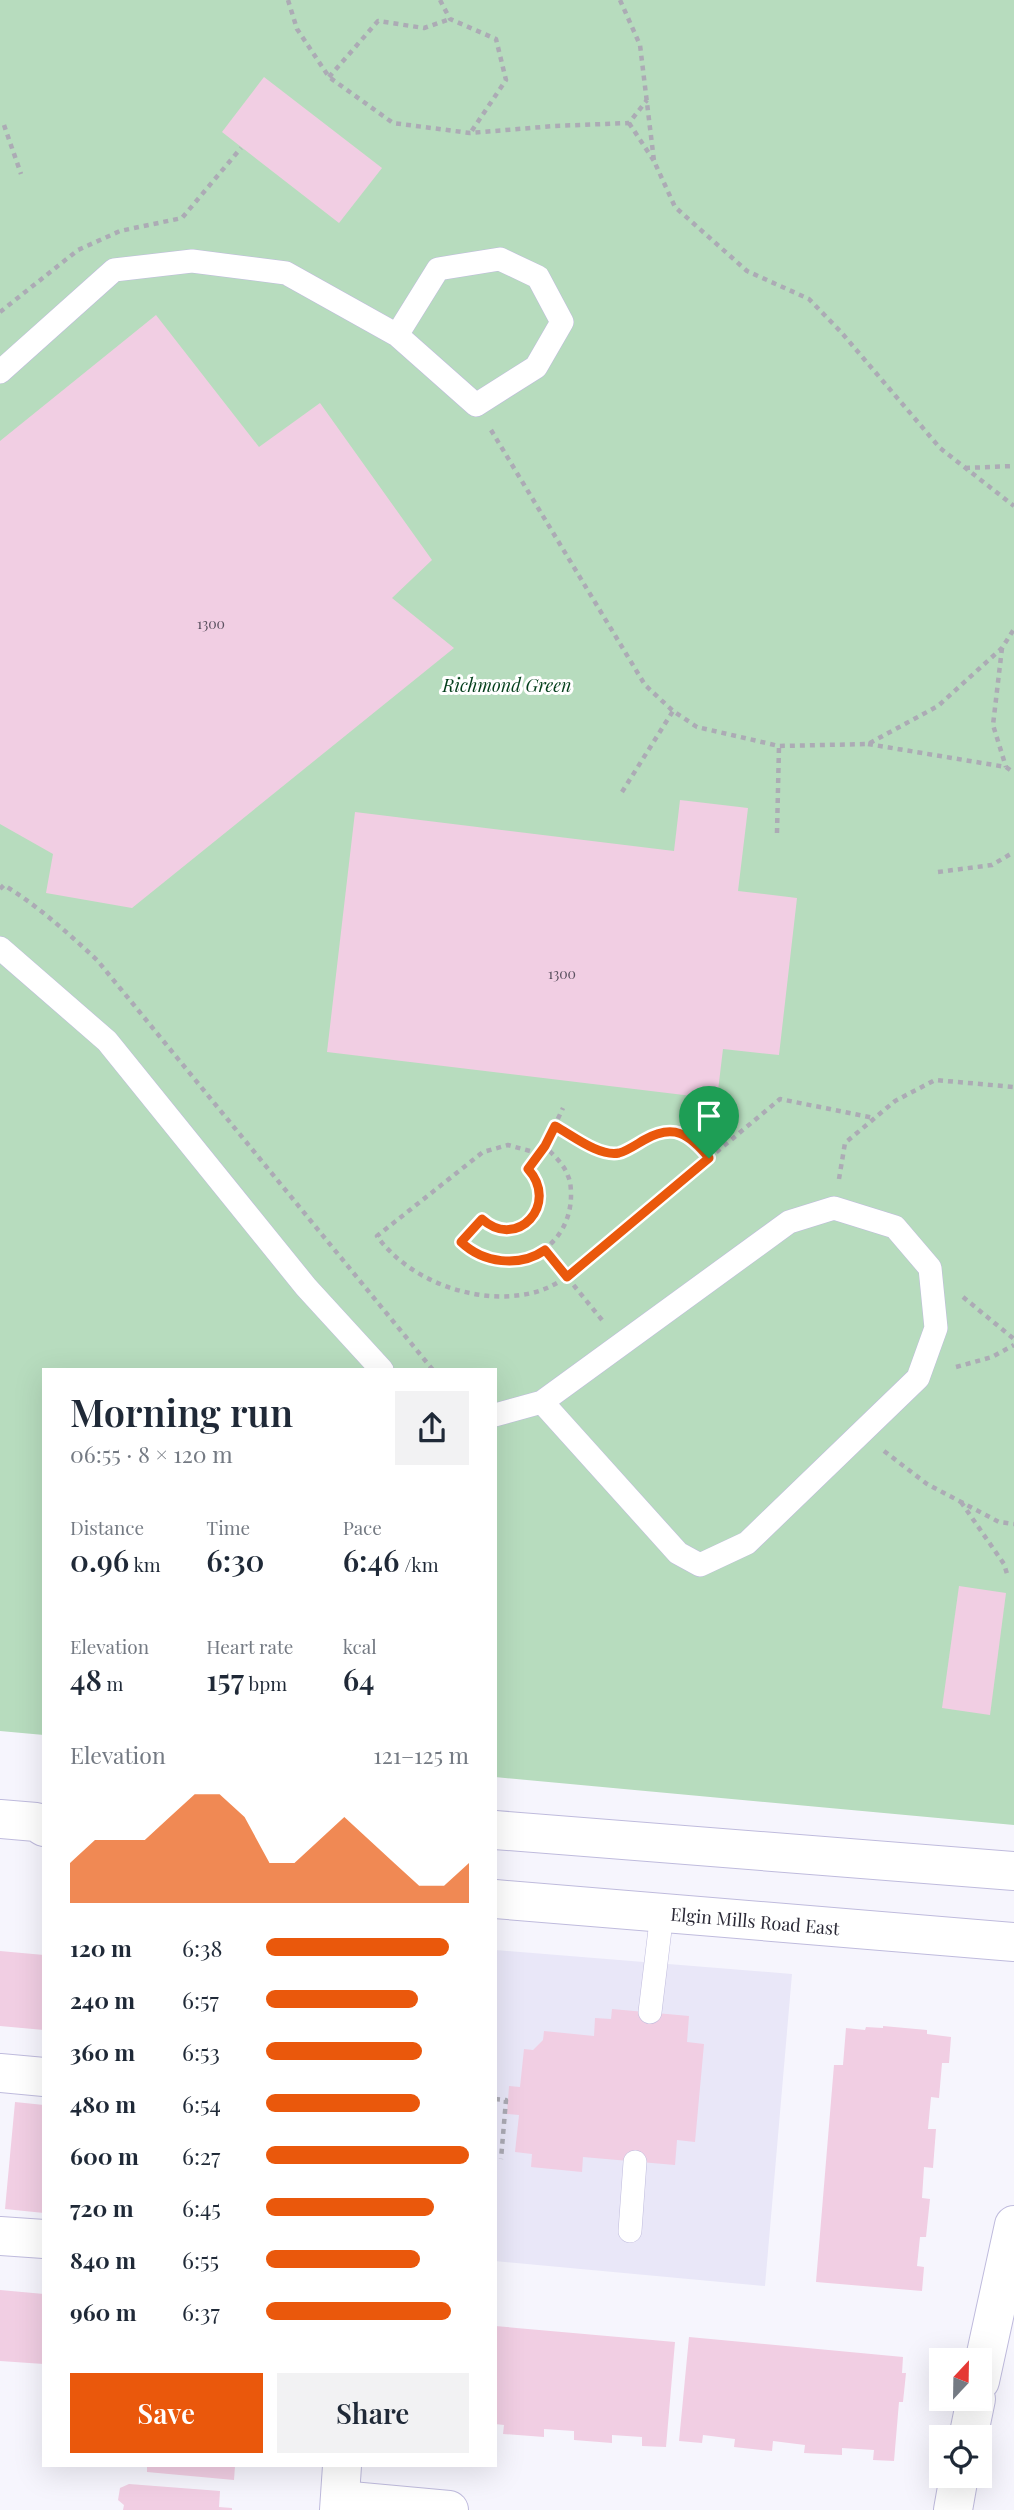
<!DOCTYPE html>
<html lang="en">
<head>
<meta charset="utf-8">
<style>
  :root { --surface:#fff; --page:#f2f2f3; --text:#1f2937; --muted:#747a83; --accent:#ea580c }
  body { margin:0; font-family:"Playfair Display",serif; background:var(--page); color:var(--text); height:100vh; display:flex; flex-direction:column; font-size:26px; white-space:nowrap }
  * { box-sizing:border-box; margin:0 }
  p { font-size:23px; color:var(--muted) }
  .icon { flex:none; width:38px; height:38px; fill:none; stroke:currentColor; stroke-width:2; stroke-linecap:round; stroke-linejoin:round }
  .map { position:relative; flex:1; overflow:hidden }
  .drawer { position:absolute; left:42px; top:1368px; width:455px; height:1099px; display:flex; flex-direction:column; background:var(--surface); border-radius:0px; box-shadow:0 7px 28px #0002 }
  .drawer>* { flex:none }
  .needle { width:46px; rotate:22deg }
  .controls { position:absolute; left:929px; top:2348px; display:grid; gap:14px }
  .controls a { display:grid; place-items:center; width:63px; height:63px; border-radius:0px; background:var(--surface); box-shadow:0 7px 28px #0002; font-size:35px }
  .pin { position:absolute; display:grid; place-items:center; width:60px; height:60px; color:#fff; margin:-72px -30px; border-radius:50% 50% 50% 0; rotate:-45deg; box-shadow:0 0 7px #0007 }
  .pin .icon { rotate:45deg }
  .round { display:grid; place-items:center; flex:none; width:74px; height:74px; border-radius:0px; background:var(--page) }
  .headline { display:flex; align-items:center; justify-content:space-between; height:119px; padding:0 28px }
  h1 { font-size:38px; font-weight:600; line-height:52px }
  .stats { display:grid; grid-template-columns:repeat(3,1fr); gap:10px; height:119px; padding:7px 28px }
  .stats div { display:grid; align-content:center }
  .stats b { font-size:30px; font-weight:600 }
  .stats small { font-size:19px; font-weight:400 }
  .stats p { font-size:19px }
  .chart { height:196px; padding:14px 28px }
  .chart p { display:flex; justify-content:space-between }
  .chart svg { width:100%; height:126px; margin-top:7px; fill:var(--accent); opacity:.7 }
  .cta { display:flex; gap:14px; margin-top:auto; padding:14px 28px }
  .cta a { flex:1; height:80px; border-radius:0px; background:var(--accent); color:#fff; font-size:28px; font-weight:600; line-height:80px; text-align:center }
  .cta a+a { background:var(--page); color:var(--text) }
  ul { padding:0 28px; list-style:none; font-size:23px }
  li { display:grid; grid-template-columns:112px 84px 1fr; align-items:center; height:52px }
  li i { height:18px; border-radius:9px; background:var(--accent) }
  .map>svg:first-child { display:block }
  .built { fill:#e9e7f8 }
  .green { fill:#b7dcbe }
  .building { fill:#f1cee3 }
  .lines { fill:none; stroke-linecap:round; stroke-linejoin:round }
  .lane-casing { stroke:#bfbbdd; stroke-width:24 }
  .street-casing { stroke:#bfbbdd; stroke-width:40 }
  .secondary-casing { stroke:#bfbbdd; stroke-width:40 }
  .path { stroke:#acabb5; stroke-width:4.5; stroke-dasharray:5 5; stroke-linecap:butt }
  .lane { stroke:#fff; stroke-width:23 }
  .street { stroke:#fff; stroke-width:38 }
  .secondary { stroke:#fff; stroke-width:38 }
  .route-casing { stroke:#fff; stroke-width:14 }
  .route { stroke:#ea580c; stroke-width:9 }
  .labels { text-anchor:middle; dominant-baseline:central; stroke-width:6; stroke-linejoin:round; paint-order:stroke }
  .number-label { font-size:14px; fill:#5c5261 }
  .park-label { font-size:18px; font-style:italic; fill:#023e1a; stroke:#fff }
  .street-label { font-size:18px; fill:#2a2936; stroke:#fff }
</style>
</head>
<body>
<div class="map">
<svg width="1014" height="2510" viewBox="0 0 1014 2510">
  <rect width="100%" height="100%" fill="#f6f5fd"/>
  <!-- built -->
  <polygon class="built" points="495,1950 792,1974 765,2286 495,2261"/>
  <!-- green -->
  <polygon class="green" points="0,0 1014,0 1014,1825 495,1777 495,1370 44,1370 44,1735 0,1731"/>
  <!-- building -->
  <g class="building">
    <polygon points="264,77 382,168 339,223 222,132"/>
    <polygon points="156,315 259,447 320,403 432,560 392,598 454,648 132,908 46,893 53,854 0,824 0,441"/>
    <polygon points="680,800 748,808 738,891 797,898 779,1055 723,1049 717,1099 327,1052 355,812 674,851"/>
    <polygon points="959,1586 1006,1593 990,1715 942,1708"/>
    <polygon points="0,1951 44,1955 44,2030 0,2026"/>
    <polygon points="612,2009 689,2016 687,2042 704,2044 695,2142 677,2140 675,2165 583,2157 582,2172 531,2167 532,2154 515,2152 519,2115 507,2114 509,2086 520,2087 524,2049 533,2050 543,2040 544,2031 594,2036 595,2018 611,2019"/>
    <polygon points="883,2026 927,2030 927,2034 951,2037 949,2063 942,2063 939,2098 931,2097 928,2129 936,2129 933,2168 924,2167 922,2198 930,2199 926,2237 920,2237 917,2266 924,2267 922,2291 816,2282 834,2065 843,2065 846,2028 865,2030 866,2027 883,2028"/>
    <polygon points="15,2102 44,2105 44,2213 5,2209"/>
    <polygon points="0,2290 44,2294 44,2364 0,2361"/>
    <polygon points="495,2326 675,2342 666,2447 642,2446 642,2437 612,2435 612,2443 574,2440 574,2431 544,2429 544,2437 503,2434 504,2425 495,2424"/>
    <polygon points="689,2337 903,2357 902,2373 906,2373 903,2402 899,2402 894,2461 873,2460 874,2450 842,2448 842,2455 804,2453 805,2445 773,2441 772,2451 734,2447 735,2439 703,2435 702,2443 679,2441"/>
    <polygon points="147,2466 235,2466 234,2480 147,2472"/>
    <polygon points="129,2484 220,2491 219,2507 232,2508 232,2510 123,2510 124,2505 118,2500 120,2488"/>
  </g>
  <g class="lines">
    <defs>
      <g id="lane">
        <polyline points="0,372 114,270 192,261 286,273 397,335 476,405 536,367 562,322 538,277 500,259 438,269 397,335"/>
        <polyline points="0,948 107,1041 306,1287 382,1370"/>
        <polyline points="495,1415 542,1402 789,1222 834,1208 895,1227 930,1268 936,1328 918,1378 747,1543 700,1565 678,1553 542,1402"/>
        <polyline points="650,2012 662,1913"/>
        <polyline points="630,2231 635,2162"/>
      </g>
      <g id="street">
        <polyline points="0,2073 44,2077"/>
        <polyline points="0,2236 44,2239"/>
        <polyline points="980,2381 1014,2225"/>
        <polyline points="968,2438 976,2399"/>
        <polyline points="340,2500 449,2510"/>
        <polyline points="953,2510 959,2476"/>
      </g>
      <g id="secondary">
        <polyline points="0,1819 36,1822 44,1827"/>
        <polyline points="495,1830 1014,1871"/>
        <polyline points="495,1899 1014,1942"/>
        <polyline points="339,2510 342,2466"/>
      </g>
    </defs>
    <!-- lane casing -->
    <use href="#lane" class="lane-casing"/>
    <!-- street casing -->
    <use href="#street" class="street-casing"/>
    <!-- secondary casing -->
    <use href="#secondary" class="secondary-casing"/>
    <!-- path -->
    <g class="path">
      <polyline points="288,0 297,29 329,77 393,123 470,133 554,126 629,123 647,100"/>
      <polyline points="440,0 450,19 496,39 506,80 471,132"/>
      <polyline points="620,0 640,45 654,161 675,207 747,271 809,299 841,332 940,448 1014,506"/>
      <polyline points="329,77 378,21 424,28 450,19"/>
      <polyline points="629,123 654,161"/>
      <polyline points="4,125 21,174"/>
      <polyline points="0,312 78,250 120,231 182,218 241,148"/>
      <polyline points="491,430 645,685 673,711 697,727 779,746 868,744 938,706 1002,648 1014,629"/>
      <polyline points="965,468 1014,466"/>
      <polyline points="1002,648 993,725 1006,767"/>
      <polyline points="868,744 1006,767 1014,773"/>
      <polyline points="622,792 673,711"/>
      <polyline points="777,833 779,746"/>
      <polyline points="938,872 992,865 1014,852"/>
      <path d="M0 889 4 885C38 906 68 933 97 960L433 1370"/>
      <path d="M555 1126C572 1135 600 1157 619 1153 627 1151 637 1144 644 1140 674 1123 689 1134 709 1158"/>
      <polyline points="545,1146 563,1108"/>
      <path d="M538 1157 545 1146C553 1155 564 1164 568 1176 571 1182 571 1191 571 1197 569 1256 502 1282 461 1242L482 1219C517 1251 560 1204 528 1169L538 1157 530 1151 508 1145 483 1152 377 1236C409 1281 477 1306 532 1293 545 1290 556 1284 567 1277L545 1250"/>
      <polyline points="839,1179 845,1143 895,1101 935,1080 1014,1087"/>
      <polyline points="963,1297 1014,1339"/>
      <polyline points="602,1320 567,1277 780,1099 874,1118"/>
      <polyline points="956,1367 992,1357 1014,1345"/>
      <polyline points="884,1451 927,1484 999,1522 1014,1524"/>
      <polyline points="961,1502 1004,1564 1008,1577"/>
      <polyline points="495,2099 506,2100 501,2159"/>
    </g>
    <!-- lane -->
    <use href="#lane" class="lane"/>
    <!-- street -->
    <use href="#street" class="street"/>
    <!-- secondary -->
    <use href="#secondary" class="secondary"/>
  </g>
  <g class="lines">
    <defs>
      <path id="route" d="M555 1126C572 1135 599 1157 619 1153 627 1151 637 1144 644 1140 674 1123 689 1134 709 1158L567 1277 545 1250C519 1268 483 1263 461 1242L482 1219C517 1251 560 1204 528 1169L545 1146Z"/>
    </defs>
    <!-- route casing -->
    <use href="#route" class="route-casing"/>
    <!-- route -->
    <use href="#route" class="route"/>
  </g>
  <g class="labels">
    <!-- number labels -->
    <g class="number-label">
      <text x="211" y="623">1300</text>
      <text x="562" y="973">1300</text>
    </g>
    <!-- park labels -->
    <g class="park-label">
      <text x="507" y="685">Richmond Green</text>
    </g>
    <!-- street labels -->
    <g class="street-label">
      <text transform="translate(755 1921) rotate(5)">Elgin Mills Road East</text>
    </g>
  </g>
</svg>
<div class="controls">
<a><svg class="needle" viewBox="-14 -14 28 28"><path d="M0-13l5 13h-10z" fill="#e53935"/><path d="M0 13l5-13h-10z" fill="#747a83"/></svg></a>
<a><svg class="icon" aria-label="locate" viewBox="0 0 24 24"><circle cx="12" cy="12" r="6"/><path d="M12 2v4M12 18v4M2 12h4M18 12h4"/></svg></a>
</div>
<div class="pin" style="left:709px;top:1158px;background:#1e9e55"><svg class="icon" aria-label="arrive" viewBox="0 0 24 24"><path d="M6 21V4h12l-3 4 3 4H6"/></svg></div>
<section class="drawer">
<div class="headline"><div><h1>Morning run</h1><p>06:55 · 8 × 120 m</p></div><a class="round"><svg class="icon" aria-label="share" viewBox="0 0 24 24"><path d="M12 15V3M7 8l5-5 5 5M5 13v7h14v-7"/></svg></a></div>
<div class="stats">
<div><p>Distance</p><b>0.96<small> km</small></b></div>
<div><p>Time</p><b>6:30</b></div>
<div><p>Pace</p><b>6:46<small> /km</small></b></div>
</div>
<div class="stats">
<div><p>Elevation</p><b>48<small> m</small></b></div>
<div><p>Heart rate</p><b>157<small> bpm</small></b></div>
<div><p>kcal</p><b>64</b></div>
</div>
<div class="chart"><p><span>Elevation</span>121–125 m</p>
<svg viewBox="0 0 160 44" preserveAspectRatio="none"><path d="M0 44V30L10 22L20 22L30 22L40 14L50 6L60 6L70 14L80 30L90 30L100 22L110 14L120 22L130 30L140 38L150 38L160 30V44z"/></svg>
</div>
<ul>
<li><b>120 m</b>6:38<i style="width:90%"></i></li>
<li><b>240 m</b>6:57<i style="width:75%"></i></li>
<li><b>360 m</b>6:53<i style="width:77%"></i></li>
<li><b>480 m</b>6:54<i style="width:76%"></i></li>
<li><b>600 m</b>6:27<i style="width:100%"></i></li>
<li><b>720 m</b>6:45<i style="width:83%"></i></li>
<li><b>840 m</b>6:55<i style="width:76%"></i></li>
<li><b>960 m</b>6:37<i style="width:91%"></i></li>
</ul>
<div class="cta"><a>Save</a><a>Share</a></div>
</section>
</div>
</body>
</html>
